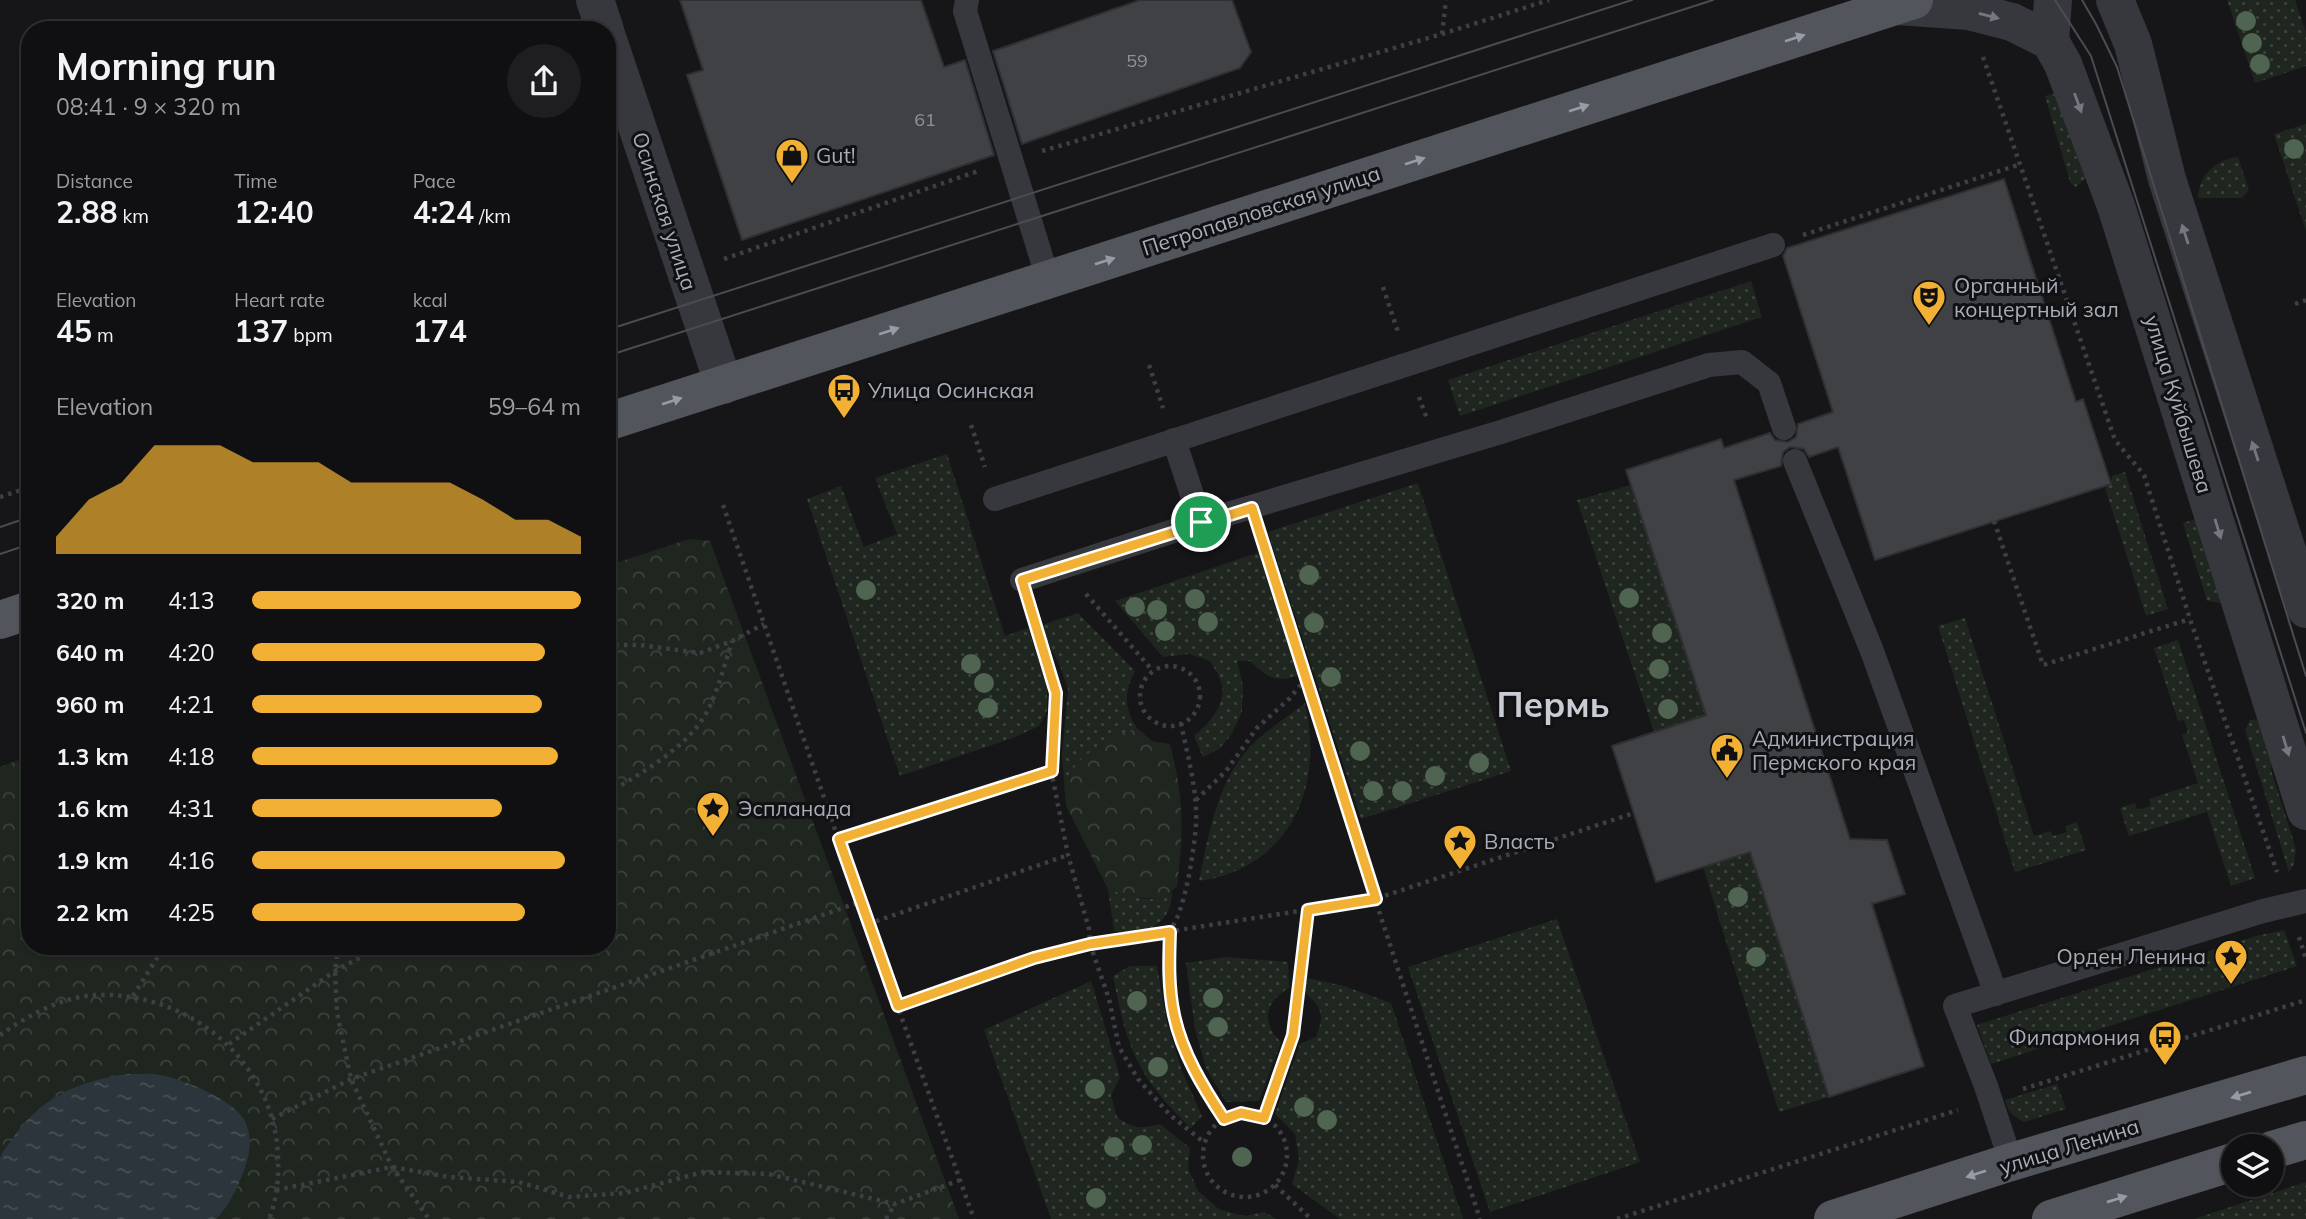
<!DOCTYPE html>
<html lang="en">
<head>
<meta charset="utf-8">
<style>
  :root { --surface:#101012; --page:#1e1e20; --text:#f1f3f6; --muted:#9c9d9f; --line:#303032; --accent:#f2b134 }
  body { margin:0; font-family:Mulish,sans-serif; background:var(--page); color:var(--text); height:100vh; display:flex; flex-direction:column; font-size:26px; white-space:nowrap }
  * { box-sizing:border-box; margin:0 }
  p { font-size:23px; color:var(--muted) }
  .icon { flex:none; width:38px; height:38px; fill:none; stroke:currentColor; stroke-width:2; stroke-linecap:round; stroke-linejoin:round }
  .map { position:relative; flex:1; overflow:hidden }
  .panel { position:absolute; left:21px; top:21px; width:595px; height:934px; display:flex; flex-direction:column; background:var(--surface); border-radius:28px; box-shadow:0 2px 5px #0004,0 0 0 2px var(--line) }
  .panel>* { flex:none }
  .tools { position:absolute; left:2221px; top:1134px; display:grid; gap:14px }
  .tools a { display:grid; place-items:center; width:63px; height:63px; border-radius:50%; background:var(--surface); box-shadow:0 2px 5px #0004,0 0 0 2px var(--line); font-size:35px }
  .pin { position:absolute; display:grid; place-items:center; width:60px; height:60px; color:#fff; margin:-30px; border:4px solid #fff; border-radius:50%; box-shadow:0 2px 7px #0007 }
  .round { display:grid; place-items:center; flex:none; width:74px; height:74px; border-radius:37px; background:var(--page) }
  .summary { display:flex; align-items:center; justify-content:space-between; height:119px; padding:0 35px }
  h1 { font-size:38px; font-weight:700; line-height:52px }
  .metrics { display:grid; grid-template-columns:repeat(3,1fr); gap:10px; height:119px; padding:7px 35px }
  .metrics div { display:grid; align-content:center }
  .metrics b { font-size:30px; font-weight:700 }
  .metrics small { font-size:19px; font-weight:400 }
  .metrics p { font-size:19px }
  .chart { height:196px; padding:14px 35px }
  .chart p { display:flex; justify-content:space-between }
  .chart svg { width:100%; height:126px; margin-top:7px; fill:var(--accent); opacity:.7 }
  ul { padding:0 35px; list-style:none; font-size:23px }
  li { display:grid; grid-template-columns:112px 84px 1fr; align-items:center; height:52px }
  li i { height:18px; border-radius:9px; background:var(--accent) }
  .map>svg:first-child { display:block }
  .grass { fill:url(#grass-dots) }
  .park { fill:url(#park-crowns) }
  .water { fill:url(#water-ripples) }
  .building { fill:#404145; stroke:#303034; stroke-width:2 }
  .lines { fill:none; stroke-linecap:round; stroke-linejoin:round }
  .path { stroke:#3d3f44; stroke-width:4.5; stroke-dasharray:3.5 5; stroke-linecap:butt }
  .service { stroke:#37383d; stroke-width:24 }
  .minor { stroke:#37383d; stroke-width:38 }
  .tertiary { stroke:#37383d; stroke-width:38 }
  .primary { stroke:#53555c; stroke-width:38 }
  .tram { stroke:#4a4c52; stroke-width:2 }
  .tree { fill:#506452 }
  .oneway { fill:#757881 }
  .oneway2 { fill:#979ba6 }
  .route-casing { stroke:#fff; stroke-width:14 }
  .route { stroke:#f2b134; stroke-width:9 }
  .labels { text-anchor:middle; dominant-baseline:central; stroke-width:6; stroke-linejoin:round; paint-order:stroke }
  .number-label { font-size:18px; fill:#8e929b }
  .poi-label { font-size:21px; fill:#a8adb8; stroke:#111113; text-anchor:start }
  .street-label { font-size:21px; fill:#a8adb8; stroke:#111113 }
  .town-label { font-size:35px; font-weight:bold; fill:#c9ccd4; stroke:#111113 }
</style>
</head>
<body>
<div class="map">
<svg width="2306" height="1219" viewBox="0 0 2306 1219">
  <defs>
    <pattern id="grass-dots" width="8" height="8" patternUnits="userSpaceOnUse" patternTransform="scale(1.75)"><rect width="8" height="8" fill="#1e261f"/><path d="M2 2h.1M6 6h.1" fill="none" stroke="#3c433d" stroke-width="1.8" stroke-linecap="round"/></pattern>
    <pattern id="park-crowns" width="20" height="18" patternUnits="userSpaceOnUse" patternTransform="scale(1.75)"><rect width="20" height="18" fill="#1e261f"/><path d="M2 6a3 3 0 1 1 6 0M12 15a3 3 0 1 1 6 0" fill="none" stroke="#3c433d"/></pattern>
    <pattern id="water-ripples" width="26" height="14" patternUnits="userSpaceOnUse" patternTransform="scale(1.75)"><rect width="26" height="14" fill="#2c353c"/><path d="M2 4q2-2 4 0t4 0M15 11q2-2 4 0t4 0" fill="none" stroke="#485056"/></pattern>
  </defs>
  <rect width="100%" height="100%" fill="#161618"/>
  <!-- grass -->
  <g class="grass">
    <polygon points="2227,0 2295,0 2306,32 2306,66 2255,83"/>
    <polygon points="2063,91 2090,174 2076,187 2070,182 2045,96"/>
    <polygon points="2306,124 2306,231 2274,134"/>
    <path d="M2238 157 2249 190 2242 198H2198C2199 175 2215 160 2238 157Z"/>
    <polygon points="1751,281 1762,317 1460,416 1448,380"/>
    <polygon points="947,454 1005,636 1028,628 1047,688 1047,711 1039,726 1013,738 900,776 807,499 841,486 864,547 897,534 875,478"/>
    <polygon points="2125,472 2168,609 2146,616 2105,488 2111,484 2112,476"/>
    <polygon points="1418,483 1511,771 1361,819 1268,532"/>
    <polygon points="1631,485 1706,715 1654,732 1577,500"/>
    <polygon points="2205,516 2221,603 2207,601 2183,523"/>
    <path d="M1263 551 1303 674C1275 684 1270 679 1250 661H1237L1243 686 1242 712 1231 735 1219 749 1203 757 1194 736C1209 723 1228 704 1221 682 1220 675 1214 668 1210 661L1189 654 1163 657 1115 601Z"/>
    <path d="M1078 613 1135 671C1124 691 1124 709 1137 728 1106 739 1083 756 1064 782L1062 755 1068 689 1059 663 1039 628 1045 624Z"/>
    <polygon points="1965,618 2034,836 2051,831 2053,836 2067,832 2065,826 2077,822 2086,850 2015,872 1938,626"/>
    <polygon points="2178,640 2255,878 2231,886 2207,812 2129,836 2120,808 2135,803 2137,810 2151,806 2149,799 2198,783 2182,735 2188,732 2184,720 2178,721 2154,648"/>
    <path d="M1305 703C1325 787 1290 868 1199 881 1209 833 1218 774 1258 739 1273 726 1290 715 1305 703Z"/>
    <polygon points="2273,718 2274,740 2271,770 2296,849 2294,864 2289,872 2245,730 2250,720"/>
    <polygon points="1750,852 1829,1097 1779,1112 1703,867"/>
    <path d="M1108 889C1128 895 1153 906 1172 893 1170 927 1146 935 1114 931Z"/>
    <polygon points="1557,919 1640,1162 1490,1212 1408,967"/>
    <polygon points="2284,930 2297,966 1991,1064 1977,1025 2256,936"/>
    <path d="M1227 957 1288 962 1289 988C1265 1002 1260 1021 1281 1042L1259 1101 1226 1102 1206 1068 1195 1029 1186 963Z"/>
    <path d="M1130 966H1157L1167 1022 1182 1071 1202 1116 1191 1128C1137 1076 1127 1049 1113 976Z"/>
    <path d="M1307 978 1344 986 1391 1003 1463 1219H1340L1292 1184 1299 1160 1295 1134 1275 1114 1300 1044 1316 1037C1325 1014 1322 1007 1303 991Z"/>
    <path d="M1091 981 1120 1077 1111 1096 1117 1117C1134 1129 1140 1129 1160 1124L1190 1148 1188 1168 1198 1191 1219 1209 1244 1216 1265 1212 1276 1219H1051L984 1030Z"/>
    <path d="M2057 1084 2066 1109 2024 1122C2013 1116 2008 1112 2005 1100Z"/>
    <polygon points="2306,1182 2306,1219 2194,1219"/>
  </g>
  <!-- park -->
  <g class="park">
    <polygon points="689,539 710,541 959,1219 0,1219 0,767 30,756 30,947 607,947 607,566"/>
    <path d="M1137 728 1152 741 1170 744C1184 799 1184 830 1177 886L1164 899 1130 897 1108 889 1066 806 1064 782 1079 761 1100 744 1116 736Z"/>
  </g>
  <!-- water -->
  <path class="water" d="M129 1074C139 1074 151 1073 161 1075 183 1079 234 1100 245 1121 253 1138 250 1156 243 1173 237 1189 228 1207 216 1219H0C0 1200 0 1178 0 1159 1 1153 7 1146 11 1141 39 1098 79 1080 129 1074Z"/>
  <!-- building -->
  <g class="building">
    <polygon points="680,0 921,0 944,67 965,60 994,155 742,240 687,75 703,70"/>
    <polygon points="1140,0 1232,0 1251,52 1240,68 1022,144 993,51"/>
    <polygon points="2004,179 2076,402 2083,399 2111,484 1875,560 1838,447 1809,457 1804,449 1790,447 1783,452 1781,466 1734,480 1850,839 1887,840 1905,894 1872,904 1924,1066 1829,1097 1750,852 1656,882 1612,746 1706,715 1626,470 1721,439 1724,448 1770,433 1775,440 1788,442 1796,437 1798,424 1833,412 1783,256 1787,248"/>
  </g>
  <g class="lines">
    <!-- path -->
    <g class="path">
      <polyline points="1442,34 1446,0"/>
      <polyline points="1983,57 2115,440 2144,475 2190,619 2277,872"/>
      <polyline points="1042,151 1442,34 1549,0"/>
      <polyline points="1803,235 2021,164"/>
      <polyline points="724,259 981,170"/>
      <polyline points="1383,287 1398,332"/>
      <polyline points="2295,304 2306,300"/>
      <polyline points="1149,365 1163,408"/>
      <polyline points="1419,397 1427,419"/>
      <polyline points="971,425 985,467"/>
      <polyline points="0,497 30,487"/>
      <polyline points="723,505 860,902 974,1219"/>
      <polyline points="1994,521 2043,665 2190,619"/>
      <polyline points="1262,538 1375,899 1480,1219"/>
      <polyline points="1086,594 1153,671"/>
      <polyline points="1031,612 1056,693 1052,775 1068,855 1089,929 1090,944 1109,999 1119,1047 1138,1079 1170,1115 1205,1143"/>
      <polyline points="607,645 640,645 700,653 732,641 764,624"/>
      <circle cx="1170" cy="696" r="30"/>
      <path d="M1181 723C1188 759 1200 798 1195 835 1192 862 1187 892 1177 918 1175 923 1171 928 1170 933 1168 941 1169 951 1169 959 1168 1020 1192 1069 1224 1119"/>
      <path d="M607 794C642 772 690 747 709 708 719 687 725 663 732 641"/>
      <polyline points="1196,800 1226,771 1257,728 1290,698 1306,678"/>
      <polyline points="839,839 1052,771"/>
      <polyline points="868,924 1068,855"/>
      <polyline points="2299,937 2306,959"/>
      <polyline points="338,947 335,971 337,1013 351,1079 392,1167 429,1219"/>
      <polyline points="133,996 164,947"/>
      <polyline points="898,1007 1034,958 1090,944 1375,899 1634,813"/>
      <path d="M0 1035C29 1015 62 996 98 995 190 992 274 1062 278 1156 279 1177 277 1199 269 1219"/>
      <polyline points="229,1044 335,971 380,947"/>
      <polyline points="2023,1089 2306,1000"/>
      <circle cx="1245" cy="1155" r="42"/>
      <polyline points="1264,1118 1293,1035 1308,910"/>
      <polyline points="272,1119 351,1079 860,902"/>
      <polyline points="1275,1185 1311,1219"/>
      <polyline points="276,1190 392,1167 449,1177 519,1182 569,1197 625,1193 703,1172 769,1174 895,1204 960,1180"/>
      <polyline points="886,1219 895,1204"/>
      <polyline points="1617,1219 1958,1110"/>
    </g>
    <!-- service -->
    <g class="service">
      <polyline points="967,0 965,11 1048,279"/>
      <polyline points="1174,440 1201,522"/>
      <polyline points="1795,461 1872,651 1996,994"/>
      <polyline points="995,499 1773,245"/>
      <polyline points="1022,580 1201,522 1501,432 1709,365 1742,362 1769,383 1784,428"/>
      <polyline points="2011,1162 1986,1086 1955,1006 2263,911 2306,901"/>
    </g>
    <!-- minor -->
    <g class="minor">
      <polyline points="595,0 605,30"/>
      <polyline points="607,37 724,385"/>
    </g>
    <!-- tertiary -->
    <g class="tertiary">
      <polyline points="2053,0 2050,41 2063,64 2116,206 2306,811"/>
      <polyline points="2115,0 2133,44 2167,179 2306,609"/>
      <polyline points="1897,6 1969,11 2012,22 2050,41"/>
    </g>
    <!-- primary -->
    <g class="primary">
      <polyline points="607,422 1914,0"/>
      <polyline points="0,620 30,610"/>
      <polyline points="2272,1150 2306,1140"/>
      <polyline points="1833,1219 2011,1162 2306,1075"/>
      <polyline points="2051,1219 2233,1162"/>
    </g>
    <!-- tram -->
    <g class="tram">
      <polyline points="2055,0 2091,56 2306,733"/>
      <polyline points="2082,0 2096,24 2117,67 2306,676"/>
      <polyline points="607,330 1632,0"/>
      <polyline points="607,356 1713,0"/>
      <polyline points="0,527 30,517"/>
      <polyline points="0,554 30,544"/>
    </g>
  </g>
  <!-- trees -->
  <g class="tree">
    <circle cx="2246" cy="21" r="10"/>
    <circle cx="2252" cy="43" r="10"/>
    <circle cx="2260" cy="64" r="10"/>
    <circle cx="2294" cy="149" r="10"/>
    <circle cx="1309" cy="575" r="10"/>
    <circle cx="866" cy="590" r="10"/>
    <circle cx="1629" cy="598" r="10"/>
    <circle cx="1195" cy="599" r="10"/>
    <circle cx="1135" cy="607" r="10"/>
    <circle cx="1157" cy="610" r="10"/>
    <circle cx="1208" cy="622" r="10"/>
    <circle cx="1314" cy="623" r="10"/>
    <circle cx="1165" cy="631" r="10"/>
    <circle cx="1662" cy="633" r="10"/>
    <circle cx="971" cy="664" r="10"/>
    <circle cx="1659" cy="669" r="10"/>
    <circle cx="1331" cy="677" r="10"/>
    <circle cx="984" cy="683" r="10"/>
    <circle cx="988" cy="708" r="10"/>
    <circle cx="1668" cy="709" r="10"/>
    <circle cx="1360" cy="751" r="10"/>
    <circle cx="1479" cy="763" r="10"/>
    <circle cx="1435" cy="776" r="10"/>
    <circle cx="1373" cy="791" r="10"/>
    <circle cx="1402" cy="791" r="10"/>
    <circle cx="1738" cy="897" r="10"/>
    <circle cx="1756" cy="957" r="10"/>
    <circle cx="1213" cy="998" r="10"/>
    <circle cx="1137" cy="1001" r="10"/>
    <circle cx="1218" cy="1027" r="10"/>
    <circle cx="1158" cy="1067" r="10"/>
    <circle cx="1095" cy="1089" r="10"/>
    <circle cx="1304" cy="1107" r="10"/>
    <circle cx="1327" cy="1120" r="10"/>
    <circle cx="1142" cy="1145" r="10"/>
    <circle cx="1114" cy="1147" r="10"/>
    <circle cx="1242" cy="1157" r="10"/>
    <circle cx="1096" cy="1198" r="10"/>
  </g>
  <!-- one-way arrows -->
  <defs><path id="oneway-solid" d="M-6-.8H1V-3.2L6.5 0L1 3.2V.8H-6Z" transform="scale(1.75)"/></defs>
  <g class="oneway">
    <use href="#oneway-solid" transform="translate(1989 16) rotate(14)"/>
    <use href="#oneway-solid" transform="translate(2078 103) rotate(70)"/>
    <use href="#oneway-solid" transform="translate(2185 234) rotate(-108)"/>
    <use href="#oneway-solid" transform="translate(2255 451) rotate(-108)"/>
    <use href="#oneway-solid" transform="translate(2218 529) rotate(73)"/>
    <use href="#oneway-solid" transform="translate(2286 746) rotate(73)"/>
  </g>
  <g class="oneway2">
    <use href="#oneway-solid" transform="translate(1795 38) rotate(-18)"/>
    <use href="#oneway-solid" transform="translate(1579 108) rotate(-18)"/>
    <use href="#oneway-solid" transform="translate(1415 161) rotate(-18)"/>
    <use href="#oneway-solid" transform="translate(1105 261) rotate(-18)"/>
    <use href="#oneway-solid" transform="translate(889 331) rotate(-18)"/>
    <use href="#oneway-solid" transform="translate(672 401) rotate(-18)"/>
    <use href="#oneway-solid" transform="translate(2241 1095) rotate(163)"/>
    <use href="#oneway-solid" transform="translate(1976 1174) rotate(162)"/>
    <use href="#oneway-solid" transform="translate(2117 1199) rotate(-17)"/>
  </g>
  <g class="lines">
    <defs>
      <path id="route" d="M1252 508 1376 899 1308 910 1293 1035 1264 1118 1241 1113 1224 1119C1203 1087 1182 1053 1174 1015 1168 987 1169 960 1170 932L1090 944 1034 958 898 1006 839 839 1052 771 1056 693 1022 580Z"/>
    </defs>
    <!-- route casing -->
    <use href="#route" class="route-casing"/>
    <!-- route -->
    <use href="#route" class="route"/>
  </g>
  <!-- icons -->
  <defs>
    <symbol id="shop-pin" viewBox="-11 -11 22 30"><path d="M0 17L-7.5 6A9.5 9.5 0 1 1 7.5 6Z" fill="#f2b134" stroke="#111113"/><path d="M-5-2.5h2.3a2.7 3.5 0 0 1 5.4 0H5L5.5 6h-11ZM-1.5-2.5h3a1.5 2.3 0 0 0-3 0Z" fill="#111"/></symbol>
    <symbol id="theatre-pin" viewBox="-11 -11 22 30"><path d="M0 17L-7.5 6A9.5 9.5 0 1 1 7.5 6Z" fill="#f2b134" stroke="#111113"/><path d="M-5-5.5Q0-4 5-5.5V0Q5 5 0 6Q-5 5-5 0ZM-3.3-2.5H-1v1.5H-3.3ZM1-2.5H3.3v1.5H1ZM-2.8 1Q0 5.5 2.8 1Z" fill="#111"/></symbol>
    <symbol id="bus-pin" viewBox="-11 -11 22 30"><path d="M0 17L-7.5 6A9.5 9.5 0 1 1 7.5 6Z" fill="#f2b134" stroke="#111113"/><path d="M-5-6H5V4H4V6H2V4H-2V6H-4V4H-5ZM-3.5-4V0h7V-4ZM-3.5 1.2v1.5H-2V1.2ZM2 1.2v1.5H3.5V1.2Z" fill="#111"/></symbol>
    <symbol id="civic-pin" viewBox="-11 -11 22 30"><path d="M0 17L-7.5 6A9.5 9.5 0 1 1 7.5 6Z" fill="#f2b134" stroke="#111113"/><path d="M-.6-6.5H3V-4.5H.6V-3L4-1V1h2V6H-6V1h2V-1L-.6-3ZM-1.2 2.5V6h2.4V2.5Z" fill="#111"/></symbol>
    <symbol id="sight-pin" viewBox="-11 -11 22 30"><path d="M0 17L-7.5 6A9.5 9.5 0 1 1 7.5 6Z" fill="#f2b134" stroke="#111113"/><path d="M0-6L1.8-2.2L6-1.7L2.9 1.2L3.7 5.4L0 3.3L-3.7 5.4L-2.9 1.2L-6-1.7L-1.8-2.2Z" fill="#111"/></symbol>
  </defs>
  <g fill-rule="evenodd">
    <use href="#shop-pin" x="773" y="136" width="38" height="52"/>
    <use href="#theatre-pin" x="1910" y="278" width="38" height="52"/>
    <use href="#bus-pin" x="825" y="371" width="38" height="52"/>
    <use href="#civic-pin" x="1708" y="731" width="38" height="52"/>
    <use href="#sight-pin" x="694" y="789" width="38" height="52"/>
    <use href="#sight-pin" x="1441" y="822" width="38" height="52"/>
    <use href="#sight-pin" x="2212" y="937" width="38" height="52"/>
    <use href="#bus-pin" x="2146" y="1018" width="38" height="52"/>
  </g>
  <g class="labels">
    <!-- number labels -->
    <g class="number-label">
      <text x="1137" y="60">59</text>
      <text x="925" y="119">61</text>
    </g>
    <!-- poi labels -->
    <g class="poi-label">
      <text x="816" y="155">Gut!</text>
      <text x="1954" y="285">Органный<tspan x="1954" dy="24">концертный зал</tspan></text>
      <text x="868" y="390">Улица Осинская</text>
      <text x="1752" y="738">Администрация<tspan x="1752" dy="24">Пермского края</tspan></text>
      <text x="738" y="808">Эспланада</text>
      <text x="1484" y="841">Власть</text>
      <text x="2206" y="956" text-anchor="end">Орден Ленина</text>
      <text x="2140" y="1037" text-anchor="end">Филармония</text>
    </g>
    <!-- street labels -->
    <g class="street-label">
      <text transform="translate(1261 210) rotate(-18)">Петропавловская улица</text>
      <text transform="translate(665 211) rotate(72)">Осинская улица</text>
      <text transform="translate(2179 404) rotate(73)">улица Куйбышева</text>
      <text transform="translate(2069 1146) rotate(-17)">улица Ленина</text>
    </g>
    <!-- town labels -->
    <g class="town-label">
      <text x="1553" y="704">Пермь</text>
    </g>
  </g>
</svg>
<div class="tools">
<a><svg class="icon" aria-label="layers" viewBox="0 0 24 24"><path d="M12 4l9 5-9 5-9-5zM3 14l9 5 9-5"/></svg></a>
</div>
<div class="pin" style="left:1201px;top:522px;background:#1e9e55"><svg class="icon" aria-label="arrive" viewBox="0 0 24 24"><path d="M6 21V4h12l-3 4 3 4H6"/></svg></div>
<section class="panel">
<div class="summary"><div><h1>Morning run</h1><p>08:41 · 9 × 320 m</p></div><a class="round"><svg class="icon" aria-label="share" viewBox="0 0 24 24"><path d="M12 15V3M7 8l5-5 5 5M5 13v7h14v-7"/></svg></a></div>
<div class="metrics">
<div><p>Distance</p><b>2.88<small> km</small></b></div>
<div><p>Time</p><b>12:40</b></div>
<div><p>Pace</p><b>4:24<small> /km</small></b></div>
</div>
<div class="metrics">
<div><p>Elevation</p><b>45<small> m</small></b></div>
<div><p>Heart rate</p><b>137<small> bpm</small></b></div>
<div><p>kcal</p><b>174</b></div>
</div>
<div class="chart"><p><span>Elevation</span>59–64 m</p>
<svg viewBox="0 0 160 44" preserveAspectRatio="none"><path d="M0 44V38L10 25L20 19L30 6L40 6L50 6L60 12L70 12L80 12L90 19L100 19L110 19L120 19L130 25L140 32L150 32L160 38V44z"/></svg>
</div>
<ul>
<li><b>320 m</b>4:13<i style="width:100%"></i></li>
<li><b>640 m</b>4:20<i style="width:89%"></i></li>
<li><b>960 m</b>4:21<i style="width:88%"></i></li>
<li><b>1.3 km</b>4:18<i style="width:93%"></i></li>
<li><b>1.6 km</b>4:31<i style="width:76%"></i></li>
<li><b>1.9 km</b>4:16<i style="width:95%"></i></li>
<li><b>2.2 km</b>4:25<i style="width:83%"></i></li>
</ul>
</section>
</div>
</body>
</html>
